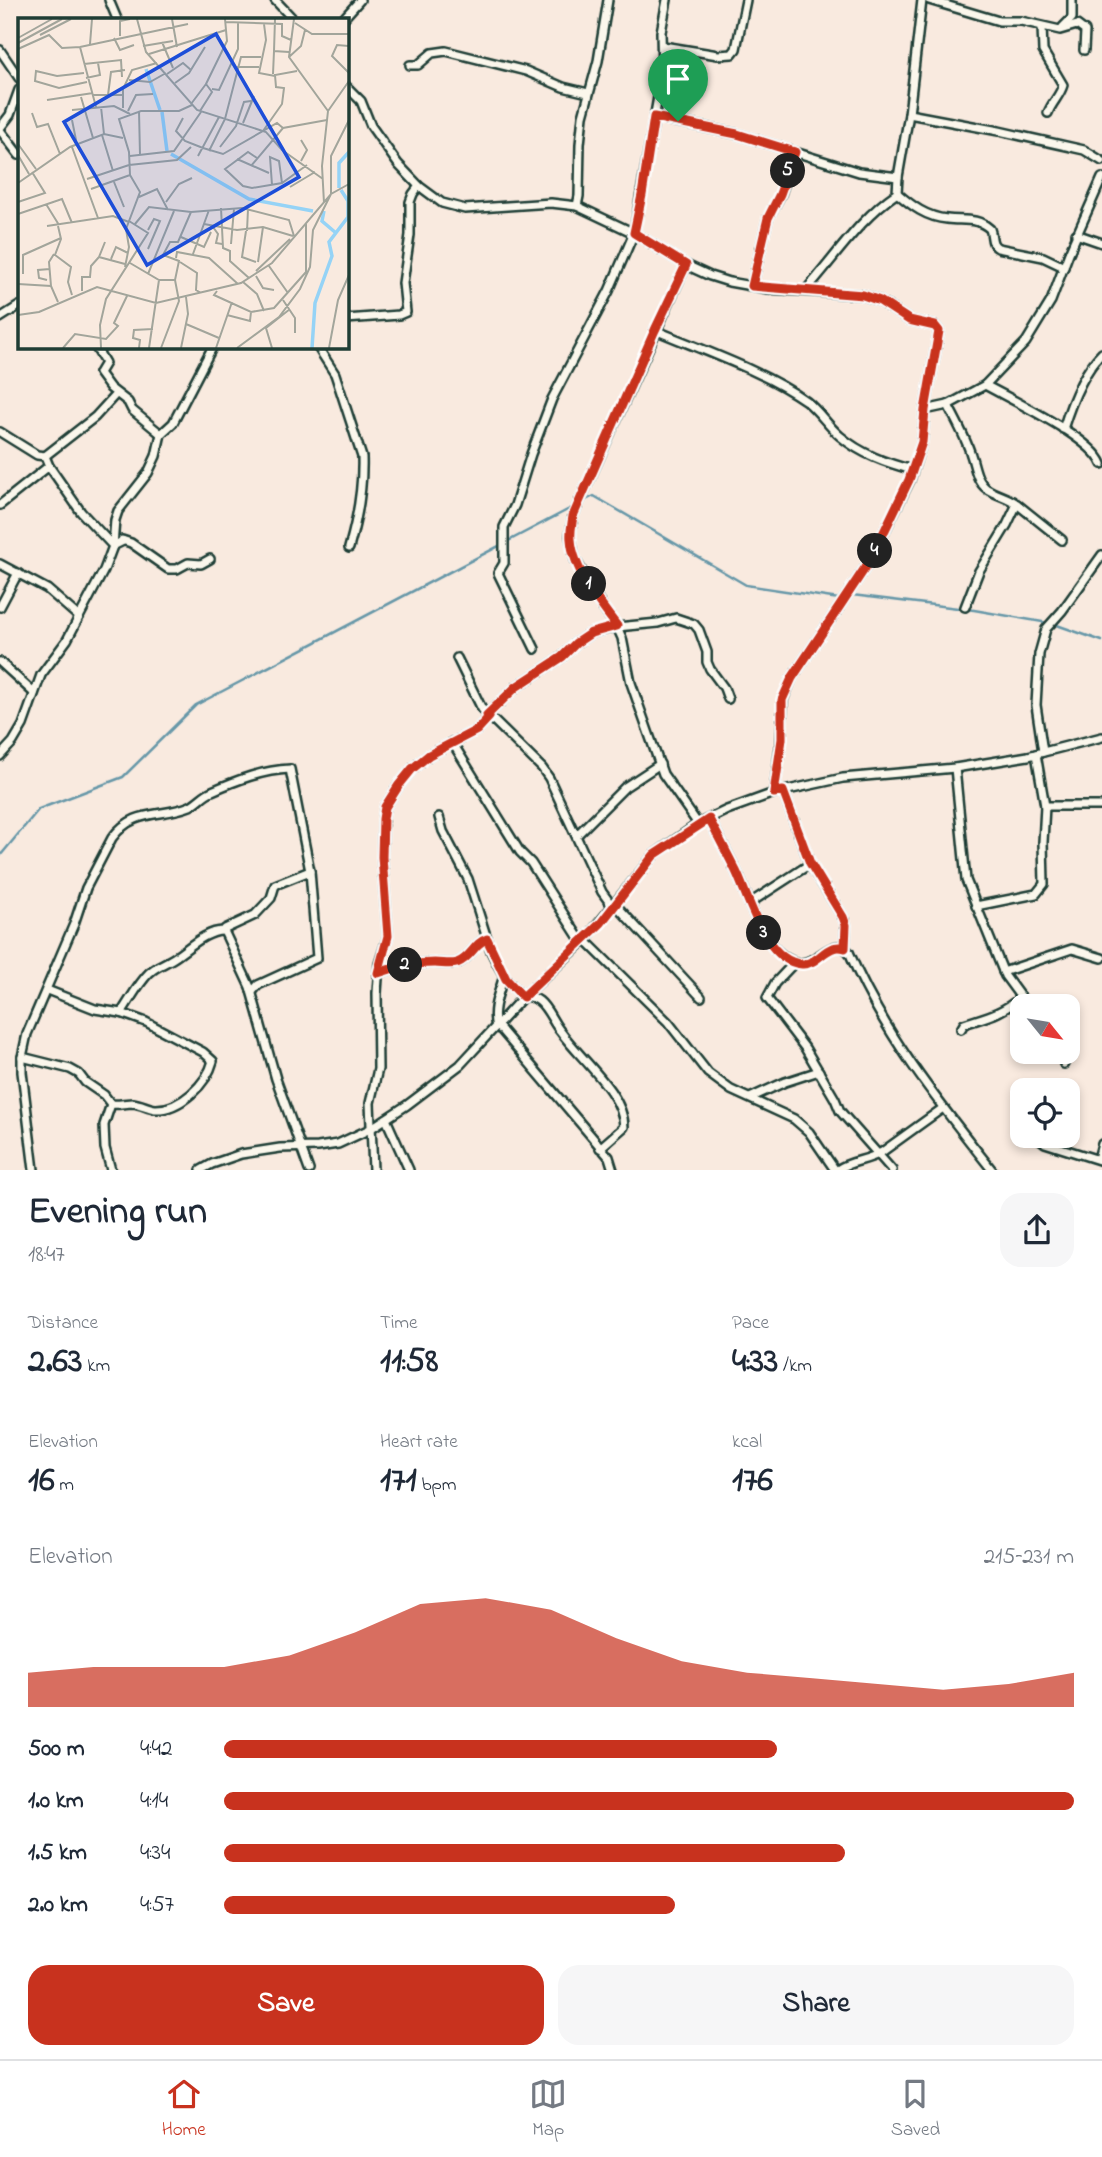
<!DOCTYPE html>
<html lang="en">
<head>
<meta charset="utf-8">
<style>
  :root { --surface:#fff; --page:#f6f6f7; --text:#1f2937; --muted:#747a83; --line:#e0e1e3; --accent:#c8321e }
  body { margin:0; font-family:"Indie Flower",sans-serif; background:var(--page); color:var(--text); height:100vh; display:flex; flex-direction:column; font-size:26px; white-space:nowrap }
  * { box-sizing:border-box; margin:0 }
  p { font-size:23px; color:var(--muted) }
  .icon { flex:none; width:38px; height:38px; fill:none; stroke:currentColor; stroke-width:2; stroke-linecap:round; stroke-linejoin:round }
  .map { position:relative; height:1170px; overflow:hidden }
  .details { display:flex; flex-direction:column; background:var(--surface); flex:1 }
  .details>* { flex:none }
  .needle { width:46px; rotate:120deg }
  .tools { position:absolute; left:1010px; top:994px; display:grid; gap:14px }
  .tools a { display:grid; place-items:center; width:70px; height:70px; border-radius:14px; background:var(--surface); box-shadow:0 4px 10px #0003; font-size:35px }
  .pin { position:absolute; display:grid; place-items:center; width:60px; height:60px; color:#fff; margin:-72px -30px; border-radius:50% 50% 50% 0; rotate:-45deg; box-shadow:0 0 7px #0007 }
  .pin .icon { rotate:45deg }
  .km { position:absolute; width:35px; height:35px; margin:-18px; border-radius:50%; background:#222; color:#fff; font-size:19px; line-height:35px; text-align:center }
  .round { display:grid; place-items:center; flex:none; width:74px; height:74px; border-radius:21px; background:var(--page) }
  .summary { display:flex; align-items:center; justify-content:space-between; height:119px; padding:0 28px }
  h1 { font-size:38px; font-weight:800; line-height:52px }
  .stats { display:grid; grid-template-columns:repeat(3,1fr); gap:10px; height:119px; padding:7px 28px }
  .stats div { display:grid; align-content:center }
  .stats b { font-size:35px; font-weight:800 }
  .stats small { font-size:19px; font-weight:400 }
  .stats p { font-size:19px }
  .chart { height:196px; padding:14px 28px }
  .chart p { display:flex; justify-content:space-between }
  .chart svg { width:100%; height:126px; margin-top:7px; fill:var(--accent); opacity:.7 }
  .button { display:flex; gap:14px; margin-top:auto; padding:14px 28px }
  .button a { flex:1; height:80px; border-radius:21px; background:var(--accent); color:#fff; font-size:28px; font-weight:800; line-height:80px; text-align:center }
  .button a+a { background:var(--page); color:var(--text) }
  ul { padding:0 28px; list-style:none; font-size:23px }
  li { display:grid; grid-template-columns:112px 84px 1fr; align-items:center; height:52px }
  li i { height:18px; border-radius:9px; background:var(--accent) }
  .tab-bar { display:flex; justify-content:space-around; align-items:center; height:98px; border-top:2px solid var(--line); background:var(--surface); font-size:19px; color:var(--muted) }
  .tab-bar a { display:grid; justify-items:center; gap:4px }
  .tab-bar .active { color:var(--accent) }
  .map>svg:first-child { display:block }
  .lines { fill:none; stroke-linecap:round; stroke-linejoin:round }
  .stream { stroke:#6697a8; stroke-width:2.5 }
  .minor-casing { stroke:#1f3d34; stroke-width:12 }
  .minor { stroke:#fbf7ec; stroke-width:7 }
  .route-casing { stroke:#fff; stroke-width:14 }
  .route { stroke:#c8321e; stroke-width:9 }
  .inset-river { fill:none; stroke:#95d3f6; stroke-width:3.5 }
  .inset-road { fill:none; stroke:#a2a59b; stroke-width:2 }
  .view { fill:#1d4ed8; fill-opacity:0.15; stroke:#1d4ed8; stroke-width:3.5 }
  .inset-edge { fill:none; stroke:#1f3d34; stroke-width:3.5 }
</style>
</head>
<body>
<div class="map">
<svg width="1102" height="1170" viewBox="0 0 1102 1170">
  <rect width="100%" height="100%" fill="#f9eadf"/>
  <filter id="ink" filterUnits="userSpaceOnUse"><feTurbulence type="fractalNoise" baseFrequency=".0143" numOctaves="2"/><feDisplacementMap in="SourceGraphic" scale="14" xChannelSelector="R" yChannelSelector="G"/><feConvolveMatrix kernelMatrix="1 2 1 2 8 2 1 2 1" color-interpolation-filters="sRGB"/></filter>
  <g filter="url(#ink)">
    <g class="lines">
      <!-- stream -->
      <g class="stream">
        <polyline points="582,502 594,496 746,585 839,599"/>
        <polyline points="852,595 974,610 1054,624 1102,641"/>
        <polyline points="0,856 39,809 123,777 196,705 577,505"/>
      </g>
      <defs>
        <g id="minor">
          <polyline points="109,0 117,19"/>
          <polyline points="275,0 293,19"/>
          <polyline points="929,0 999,21 1021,21 1060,30 1077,25 1085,31 1084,50"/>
          <polyline points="343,19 360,0"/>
          <path d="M1042 27 1043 51 1063 85C1060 96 1052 102 1048 113"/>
          <polyline points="1063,27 1072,18 1072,0"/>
          <polyline points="663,46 718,55 732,54 736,49 746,0"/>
          <polyline points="0,50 19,78"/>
          <polyline points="410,65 418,65 432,53 446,51 526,71 563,87 588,93"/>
          <polyline points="346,86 361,101 371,126 398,164 419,186 442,203 465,209 551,203 577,206 634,233 686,265 710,276 729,282 768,289 863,295 880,301 909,320 935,326 939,331 925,410 922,442 910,480 871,559 792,678 783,700 781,739 774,793"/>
          <polyline points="909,114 999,131 1084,150 1102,161"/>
          <polyline points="654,117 737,134 859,172 898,177"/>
          <polyline points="0,128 10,115 19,90"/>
          <polyline points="0,130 19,155"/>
          <path d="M897 193C912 206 926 217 947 219 963 221 977 217 990 229 993 236 990 244 998 248L1043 257 1064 267"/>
          <polyline points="577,206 579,196 580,144 583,116 598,61 608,0"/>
          <polyline points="1076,234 1102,243"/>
          <polyline points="686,265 573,516 570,536 575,559 603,608 617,627 622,638 631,683 663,774 698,824"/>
          <polyline points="752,286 768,218 781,194 795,152"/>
          <path d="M805 291C835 258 859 219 897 193L898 177 909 114 922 0"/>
          <polyline points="0,318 19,306"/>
          <polyline points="346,319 399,315 406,312 403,283 410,235 410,202 413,194 419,186"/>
          <path d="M655 330C702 350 766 372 806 401 819 411 828 426 840 436 861 454 886 463 913 470"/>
          <polyline points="95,346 105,363 99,373 110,388 128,402 132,410 161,434"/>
          <path d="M317 346 335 374 362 457C363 487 357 520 349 548"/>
          <path d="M985 385C1012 400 1092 438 1102 464"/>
          <path d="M948 405C956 421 966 438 971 455 975 466 976 481 987 489 996 495 1008 497 1017 504L1007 525 979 571 965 607"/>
          <polyline points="925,410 948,405 985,385 1026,342 1051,301 1069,253 1102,178"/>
          <path d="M1063 429C1071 403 1083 372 1102 353"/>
          <polyline points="0,432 37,455 45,456"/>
          <polyline points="45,456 49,466 81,512 113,546 123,541"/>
          <polyline points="45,456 95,417 116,394"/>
          <polyline points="1017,504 1062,540"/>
          <polyline points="0,505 49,466"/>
          <polyline points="122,540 131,543 168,569 177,569 188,563 201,564 210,559"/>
          <polyline points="0,564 47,589 79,617"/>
          <polyline points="0,607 18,573"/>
          <polyline points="535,649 498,573 504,563 504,527 515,505 531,454 552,399 609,291 634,233 662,74 661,32 667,0"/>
          <polyline points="457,658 482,709 542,768 549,778 602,892 613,907"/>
          <polyline points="0,662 34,693"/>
          <polyline points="487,715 516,687 562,657 576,643 591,633 617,627 658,623 676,618 694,624 699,630 707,652 707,662 710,669 724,688 728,699"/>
          <polyline points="452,742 520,852 531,863 579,938 585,940 668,1022 708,1073 731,1090 794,1119 809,1132 835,1170"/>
          <polyline points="1043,752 1036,705 1039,654 1046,629 1062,611 1102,555"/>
          <polyline points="0,756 13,742 23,725 41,675 67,640 104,570 113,546 115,520 118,511 148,473 156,456 161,434 173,423 213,346"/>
          <polyline points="955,768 966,880 1005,976 1027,1006"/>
          <polyline points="783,791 810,864 843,917 846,925 845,948"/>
          <polyline points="1045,806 1102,806"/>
          <path d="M439 817 443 831 468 879 491 951 498 965 506 979 523 997C529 996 534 997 539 1001 548 1008 553 1023 561 1032 580 1059 624 1093 624 1127L600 1148"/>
          <path d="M709 819C718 836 728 854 736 871 751 901 759 946 792 961 815 972 831 932 849 952 883 1033 938 1102 992 1170"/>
          <polyline points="577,835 625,787 660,764"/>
          <polyline points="750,903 810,864"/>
          <polyline points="615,904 701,997"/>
          <polyline points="976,906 1036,894 1044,884 1043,842 1045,806 1036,754"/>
          <polyline points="224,931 250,987 276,1079 309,1170"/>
          <polyline points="795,962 775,983 767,998 805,1048 835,1099 840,1111 892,1170"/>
          <polyline points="1003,972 1072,949 1102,958"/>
          <path d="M378 973C397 966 414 963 434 963 442 963 449 965 457 963 471 958 474 943 487 938"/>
          <path d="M121 1013C130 1000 138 984 149 973 156 966 164 964 172 959 187 950 206 930 224 931L225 929 255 915 271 898 275 885 310 871"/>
          <polyline points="497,1025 609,1157 613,1170"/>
          <path d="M496 1027C491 1009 499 993 504 976"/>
          <path d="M961 1029 964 1024C988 1016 1001 1014 1021 997"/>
          <polyline points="1059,1052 1064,1064"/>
          <path d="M22 1057 70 1069 79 1074 85 1082 104 1095 111 1104C118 1105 125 1103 133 1103 141 1104 148 1108 155 1109 180 1110 207 1084 213 1061L203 1052 146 1022 121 1013 95 1009 47 990"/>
          <polyline points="750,1098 785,1082 819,1071"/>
          <polyline points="111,1104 104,1125 105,1148 111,1170"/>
          <polyline points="386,1119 409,1170"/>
          <polyline points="1036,1136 1045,1143 1102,1161"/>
          <polyline points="1098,1159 1102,1144"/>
          <path d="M34 1170 22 1072V1057L27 1034 74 924 86 888 112 838C134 808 160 818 190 806 198 802 204 794 212 791 237 780 263 770 290 769L310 871 317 958 258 985 252 992"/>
          <polyline points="201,1170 212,1164 241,1154 280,1148 318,1147 338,1144 370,1129 407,1105 460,1065 523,997 585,940 654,855 698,824 727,810 774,793 843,778 955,768 1028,756 1102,737"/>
          <polyline points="373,1170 370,1103 378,1069 377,993 379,964 388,936 382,857 383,819 385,807 399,785 412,769 429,755 477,730 489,717"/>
          <path d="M837 1170C851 1160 868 1161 882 1152L943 1108"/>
        </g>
      </defs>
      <!-- minor casing -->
      <use href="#minor" class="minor-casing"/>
      <!-- minor -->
      <use href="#minor" class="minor"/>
    </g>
  </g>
  <g class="lines" filter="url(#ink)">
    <defs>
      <path id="route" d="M654 117 737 134 795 152 780 194 768 218 752 286 863 295 880 301 909 320 935 326 939 331 925 410 922 442 909 480 871 559 792 678 782 700V739L774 793 783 791 810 863 843 917 846 925 845 948C826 942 819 965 802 964 765 962 749 898 736 871 727 853 718 836 709 819L654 855 601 923 523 997 506 979 487 939C474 943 471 958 457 963 450 965 442 963 434 963 414 963 397 966 378 973L388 936 382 857 383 819 385 807 399 785 412 769 429 755 477 730 489 717 487 715 516 687 562 657 576 643 591 633 617 626C599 603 573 569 571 539 570 531 572 524 573 516L655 330 686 265 634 233 642 195Z"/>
    </defs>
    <!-- route casing -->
    <use href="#route" class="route-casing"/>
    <!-- route -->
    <use href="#route" class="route"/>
  </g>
  <!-- overview -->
  <g transform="translate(18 18)">
    <rect width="331" height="331" fill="#f9eadf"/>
    <path class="inset-river" d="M128 51 142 92M144 94 149 133M153 136 231 181 295 193M321 170V145L331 134M306 193 304 203 318 215M294 330 297 285 314 238 311 224 330 199V183L323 172"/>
    <path class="inset-road" d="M119 1 128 34 179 92 248 114 264 132 305 161M154 1 159 29M257 1 256 33 271 34M276 1 271 39 310 93M208 4 264 6V18L273 22M277 5 294 16H331M246 6 248 22 241 55 257 58M22 17 53 1M102 18V3L112 1M0 20 34 1M96 20 102 32 116 27M144 24 155 50M0 25 44 1M72 26 74 1M125 28 155 23M331 28 319 27 314 38 331 55M62 29 170 6M0 31 31 17 44 30 62 29 78 89M131 36 208 12M271 39 283 28 287 12M66 46 103 42 104 59M219 49H241M66 55 39 58 18 53 17 63 41 70 69 64M149 56 165 45 173 52M255 56 256 33M68 60 82 57 80 45M111 62 132 64 148 55M157 65 171 55 187 29M194 71 201 72 220 31V4M75 77H105M90 77 93 54 107 52M63 79 75 120M29 82 75 75M173 86 188 66M83 89 86 116M105 90V71L114 52 139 45M54 92 96 88 112 96M110 93 118 77 135 76M121 93 122 137M182 93 194 74 188 66 209 23 207 1M14 95 19 109 30 106 42 136M165 100 158 113 167 123 185 130M54 102 59 127M225 105 236 78M245 113 264 86 266 70 258 69 257 57 279 53M84 117 95 153M283 122 289 132 283 143M0 126 18 151M54 129 80 200M202 129 218 108 226 84 233 83M185 130 205 136 259 105 265 110M191 133 207 101 223 39H243M0 137 11 156M112 138 156 133 183 94M180 138 201 99M239 140 230 134 207 151 225 168 234 170 264 165 289 147M219 141 251 155M233 148 265 110 309 102M69 161 111 147 159 142 173 129M96 164 106 189M0 165 52 129 86 116 105 120M254 167 252 139 261 143 264 165M272 169 297 154M73 171 112 157M121 179 139 171 150 192M0 184 27 175 14 154M148 184 161 166 174 160M306 185 304 148 310 93 331 63M28 186 41 207M203 190 205 230 212 233V243L231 260M0 196 44 181 54 205M117 206 131 189 173 194 224 190 271 202 276 218M186 206 219 212 245 209 275 218M29 208 95 198 111 204M40 208 43 221 37 237 53 249 50 264 54 277M195 209 200 216 198 225 204 226M228 213 224 239 238 244M229 213 230 191M163 219 186 229 193 214M87 224 81 239 107 246M213 226 216 191M130 231 142 203 136 201 130 212M175 236 191 192M158 240 159 234 191 240 220 266M93 241 98 229 110 235M162 244 179 255 178 272 183 275M240 244 245 209M112 245 141 262H157M251 248 270 275M107 249 111 229 108 211 122 174 112 157 111 134 101 101 123 93H161L174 87M238 253 272 221M5 256V237L43 220M130 256 156 193M238 258 245 270 256 272M29 262 21 260 20 252 32 251M225 264 239 276 246 293M0 266 33 268 40 284M33 268 31 244 36 236M64 273V259H72L73 248 81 239M199 273 196 277 233 294 256 290 288 254V206M265 282 277 300V315M0 297 21 294 79 269 138 285 223 265 254 245 313 176 331 166M209 297 232 303 233 294M168 306 201 320M45 330 57 316 88 321 100 308 96 305 109 278M83 330 82 307 88 281 130 215 111 203M121 330 122 322 115 320 116 312 135 311M131 330 141 262M143 330 161 283 157 262 161 243 145 237 152 224H160L173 194M163 330 170 296 168 279M198 330 214 284M219 330 261 299 282 271 292 249 295 212 313 176V138L331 102M254 330 248 310 272 291M311 330 320 282 331 257"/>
    <path class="view" d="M198 16 281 159 129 247 46 104Z"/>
    <rect width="331" height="331" class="inset-edge"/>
  </g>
</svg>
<div class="tools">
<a><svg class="needle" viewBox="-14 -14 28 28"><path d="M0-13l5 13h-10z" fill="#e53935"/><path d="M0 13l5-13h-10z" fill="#747a83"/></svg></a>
<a><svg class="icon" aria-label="locate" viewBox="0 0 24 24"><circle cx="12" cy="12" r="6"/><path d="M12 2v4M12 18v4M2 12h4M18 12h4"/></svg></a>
</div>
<div class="pin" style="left:678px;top:121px;background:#1e9e55"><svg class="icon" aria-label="arrive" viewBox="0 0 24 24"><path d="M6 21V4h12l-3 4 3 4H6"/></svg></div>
<b class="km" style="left:589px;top:584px">1</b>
<b class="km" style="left:405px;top:965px">2</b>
<b class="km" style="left:764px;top:933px">3</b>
<b class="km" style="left:875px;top:551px">4</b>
<b class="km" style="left:788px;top:171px">5</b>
</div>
<section class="details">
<div class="summary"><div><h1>Evening run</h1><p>18:47</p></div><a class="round"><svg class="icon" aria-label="share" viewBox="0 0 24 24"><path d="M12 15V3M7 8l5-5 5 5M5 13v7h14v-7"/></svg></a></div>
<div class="stats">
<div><p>Distance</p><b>2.63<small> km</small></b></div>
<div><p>Time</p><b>11:58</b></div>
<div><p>Pace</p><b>4:33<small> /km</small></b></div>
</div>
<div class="stats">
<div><p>Elevation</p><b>16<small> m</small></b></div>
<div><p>Heart rate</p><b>171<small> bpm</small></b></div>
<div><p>kcal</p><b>176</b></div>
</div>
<div class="chart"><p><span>Elevation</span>215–231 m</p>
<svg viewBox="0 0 160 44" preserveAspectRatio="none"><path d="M0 44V32L10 30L20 30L30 30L40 26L50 18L60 8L70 6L80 10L90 20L100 28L110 32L120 34L130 36L140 38L150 36L160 32V44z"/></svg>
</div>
<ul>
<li><b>500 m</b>4:42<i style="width:65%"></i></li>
<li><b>1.0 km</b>4:14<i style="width:100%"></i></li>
<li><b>1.5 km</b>4:34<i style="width:73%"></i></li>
<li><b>2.0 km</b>4:57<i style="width:53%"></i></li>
</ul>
<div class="button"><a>Save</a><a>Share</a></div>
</section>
<nav class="tab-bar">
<a class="active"><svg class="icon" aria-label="home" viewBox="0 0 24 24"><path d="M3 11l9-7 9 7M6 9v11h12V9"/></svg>Home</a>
<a><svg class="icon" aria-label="map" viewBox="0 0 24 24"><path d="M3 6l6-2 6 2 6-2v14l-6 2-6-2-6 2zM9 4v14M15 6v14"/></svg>Map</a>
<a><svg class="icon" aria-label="saved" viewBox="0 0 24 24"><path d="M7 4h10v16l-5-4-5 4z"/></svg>Saved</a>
</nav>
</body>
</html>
